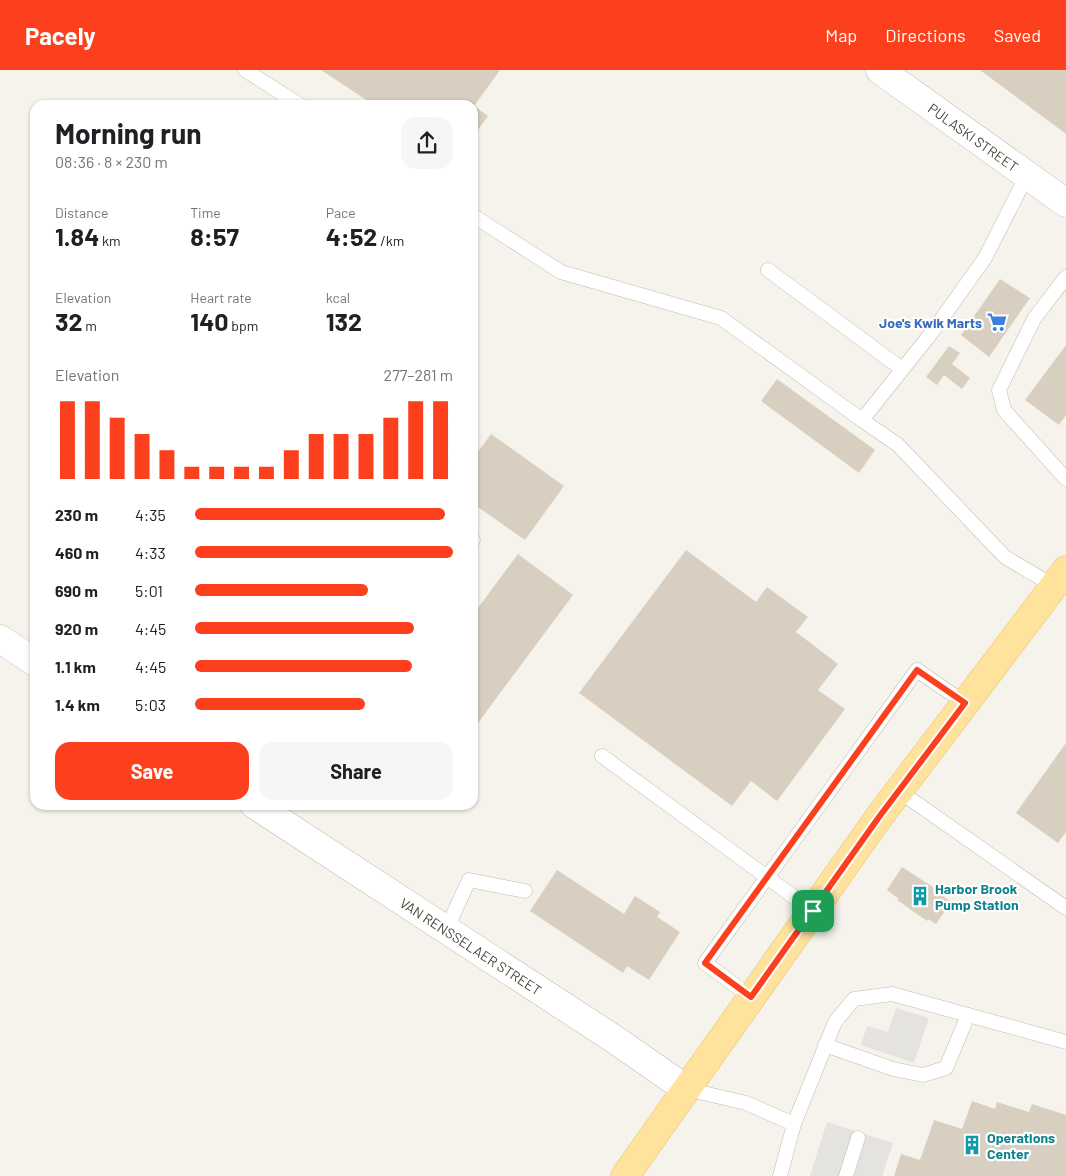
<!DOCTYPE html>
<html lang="en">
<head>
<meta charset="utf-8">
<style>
  :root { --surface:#fff; --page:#f6f6f6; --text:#202124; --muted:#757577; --accent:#fc3f1d }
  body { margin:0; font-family:Barlow,sans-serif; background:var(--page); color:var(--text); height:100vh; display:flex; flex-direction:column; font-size:19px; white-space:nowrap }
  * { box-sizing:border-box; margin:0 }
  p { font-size:16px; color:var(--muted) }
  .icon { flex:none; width:28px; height:28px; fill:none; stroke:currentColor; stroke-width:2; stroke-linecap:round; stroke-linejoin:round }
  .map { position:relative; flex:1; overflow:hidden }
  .details { position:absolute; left:30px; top:30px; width:448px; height:710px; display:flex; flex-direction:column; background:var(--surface); border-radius:15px; box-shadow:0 1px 4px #0004 }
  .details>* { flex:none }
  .pin { position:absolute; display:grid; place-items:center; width:42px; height:42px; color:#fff; margin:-21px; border-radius:10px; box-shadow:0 2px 8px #0006 }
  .round { display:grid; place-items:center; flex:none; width:52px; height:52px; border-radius:15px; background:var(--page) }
  .head { display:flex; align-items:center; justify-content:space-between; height:85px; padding:0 25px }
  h1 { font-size:28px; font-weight:700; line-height:38px }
  .metrics { display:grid; grid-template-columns:repeat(3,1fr); gap:8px; height:85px; padding:5px 25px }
  .metrics div { display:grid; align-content:center }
  .metrics b { font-size:25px; font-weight:700 }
  .metrics small { font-size:14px; font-weight:400 }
  .metrics p { font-size:14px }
  .chart { height:140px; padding:10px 25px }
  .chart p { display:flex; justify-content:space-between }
  .chart svg { width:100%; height:90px; margin-top:5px; stroke:var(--accent); stroke-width:6 }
  .action { display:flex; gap:10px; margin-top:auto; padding:10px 25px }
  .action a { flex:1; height:58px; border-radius:15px; background:var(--accent); color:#fff; font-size:20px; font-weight:700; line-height:58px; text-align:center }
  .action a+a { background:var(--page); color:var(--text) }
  ul { padding:0 25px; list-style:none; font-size:16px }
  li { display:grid; grid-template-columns:80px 60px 1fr; align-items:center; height:38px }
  li i { height:12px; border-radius:6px; background:var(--accent) }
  header { display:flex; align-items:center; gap:30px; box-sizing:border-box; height:70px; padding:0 25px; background:var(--accent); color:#fff }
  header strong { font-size:24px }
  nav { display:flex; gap:28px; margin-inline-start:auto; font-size:18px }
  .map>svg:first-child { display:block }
  .parking { fill:#e5e3e0 }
  .building { fill:#d8cfc1 }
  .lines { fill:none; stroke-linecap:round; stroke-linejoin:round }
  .service-casing { stroke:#c2bbae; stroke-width:15 }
  .tertiary-casing { stroke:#c2bbae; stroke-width:29 }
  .primary-casing { stroke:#e6c16a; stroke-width:29 }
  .service { stroke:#fff; stroke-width:14 }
  .tertiary { stroke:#fff; stroke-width:28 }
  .primary { stroke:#ffe39c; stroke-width:28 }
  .route-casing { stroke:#fff; stroke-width:10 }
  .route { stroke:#fc3f1d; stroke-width:6 }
  .labels { text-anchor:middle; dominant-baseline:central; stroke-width:4.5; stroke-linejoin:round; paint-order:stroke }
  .street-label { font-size:14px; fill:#4b4439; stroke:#fff }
  .shop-label { font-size:14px; font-weight:bold; fill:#366cbe; stroke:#fff; text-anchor:end }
  .culture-label { font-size:14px; font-weight:bold; fill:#0d838f; stroke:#fff; text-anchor:start }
</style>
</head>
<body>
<header>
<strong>Pacely</strong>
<nav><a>Map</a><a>Directions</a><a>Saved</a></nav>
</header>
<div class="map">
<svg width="1066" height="1106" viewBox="0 0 1066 1106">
  <rect width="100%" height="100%" fill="#f6f3ec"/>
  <!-- parking -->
  <g class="parking">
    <polygon points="896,938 929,948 914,993 861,975 867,956 888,962"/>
    <polygon points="827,1052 893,1073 882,1106 810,1106"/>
  </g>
  <!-- building -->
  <g class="building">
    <polygon points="321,0 500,0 474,36 488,46 472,68 472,35 374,35"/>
    <polygon points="980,0 1066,0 1066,64"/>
    <polygon points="1000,209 1030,228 989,287 961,265"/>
    <polygon points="1066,275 1066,345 1059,355 1025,330"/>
    <polygon points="949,276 960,283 952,294 970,308 962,319 944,305 937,315 926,307"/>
    <polygon points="777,309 875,380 859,403 761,331"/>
    <polygon points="491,364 564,416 525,470 472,433 472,390"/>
    <polygon points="686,480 756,532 767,517 808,547 796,562 838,594 818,620 845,639 777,731 751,711 732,736 579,623"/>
    <polygon points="518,484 573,525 472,661 472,546"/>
    <polygon points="1066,673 1066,762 1058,773 1016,743"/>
    <polygon points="902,797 945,825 944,827 951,832 936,854 928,849 927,851 897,830 899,829 887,820"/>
    <polygon points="557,800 624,844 635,826 660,842 657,847 680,862 649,910 627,896 623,903 530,841"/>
    <polygon points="972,1031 995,1039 997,1032 1029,1042 1032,1034 1066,1045 1066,1106 894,1106 901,1084 920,1090 934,1050 962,1059"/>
  </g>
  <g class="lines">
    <defs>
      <g id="service">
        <polyline points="245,0 300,35"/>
        <polyline points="1027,105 985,188 933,261 862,350 898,375 1005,487 1054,516"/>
        <polyline points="472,145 561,202 721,248 862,350"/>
        <polyline points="768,200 902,299"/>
        <polyline points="1066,207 1034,249 999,320 1004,340 1066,409"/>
        <polyline points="472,470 473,470"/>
        <polyline points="602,686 813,841"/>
        <polyline points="899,721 1066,838"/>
        <polyline points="446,860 469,810 525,821"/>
        <polyline points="751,927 705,893 917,600 965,633"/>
        <polyline points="825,975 893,999 923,1005 946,998 968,945"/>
        <polyline points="686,1019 746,1033 794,1054 780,1106"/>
        <polyline points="794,1054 835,952 854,929 892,924 1066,972"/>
        <polyline points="846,1106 858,1068"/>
      </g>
      <g id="tertiary">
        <path id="s1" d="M880 0 1066 133"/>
        <polyline points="0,569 35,592"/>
        <path id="s2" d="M255 735 614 969 686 1019"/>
      </g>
      <polyline id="primary" points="625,1106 879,747 1066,500"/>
    </defs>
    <!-- service casing -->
    <use href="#service" class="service-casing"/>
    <!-- tertiary casing -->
    <use href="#tertiary" class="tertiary-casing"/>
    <!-- primary casing -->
    <use href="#primary" class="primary-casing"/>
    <!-- service -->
    <use href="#service" class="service"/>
    <!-- tertiary -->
    <use href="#tertiary" class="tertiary"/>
    <!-- primary -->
    <use href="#primary" class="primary"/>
  </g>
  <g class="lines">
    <defs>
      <polygon id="route" points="917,600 965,633 879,747 751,927 705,893"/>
    </defs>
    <!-- route casing -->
    <use href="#route" class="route-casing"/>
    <!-- route -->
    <use href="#route" class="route"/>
  </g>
  <!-- icons -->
  <defs>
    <symbol id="supermarket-bare" viewBox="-9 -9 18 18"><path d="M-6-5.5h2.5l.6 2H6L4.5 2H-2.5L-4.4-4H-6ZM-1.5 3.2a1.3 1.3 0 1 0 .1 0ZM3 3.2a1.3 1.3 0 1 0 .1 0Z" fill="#3f7fe0" stroke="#fff" stroke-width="2.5" paint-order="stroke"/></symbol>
    <symbol id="building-bare" viewBox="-9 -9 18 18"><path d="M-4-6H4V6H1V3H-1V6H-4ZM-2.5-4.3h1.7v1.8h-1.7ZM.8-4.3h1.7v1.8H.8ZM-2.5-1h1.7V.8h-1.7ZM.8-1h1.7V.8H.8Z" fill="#0f9aa8" stroke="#fff" stroke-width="2.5" paint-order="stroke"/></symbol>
  </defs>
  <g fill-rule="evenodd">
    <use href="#supermarket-bare" x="983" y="238" width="28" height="28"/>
    <use href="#building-bare" x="906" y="812" width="28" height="28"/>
    <use href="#building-bare" x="958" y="1061" width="28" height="28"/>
  </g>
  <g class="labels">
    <!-- street labels -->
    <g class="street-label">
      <text stroke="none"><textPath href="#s1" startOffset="115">PULASKI STREET</textPath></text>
      <text stroke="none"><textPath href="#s2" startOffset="258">VAN RENSSELAER STREET</textPath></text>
    </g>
    <!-- shop labels -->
    <g class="shop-label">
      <text x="982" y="252">Joe's Kwik Marts</text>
    </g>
    <!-- culture labels -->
    <g class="culture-label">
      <text x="935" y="818">Harbor Brook<tspan x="935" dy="16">Pump Station</tspan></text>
      <text x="987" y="1067">Operations<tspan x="987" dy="16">Center</tspan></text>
    </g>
  </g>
</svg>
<div class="pin" style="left:813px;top:841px;background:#1e9e55"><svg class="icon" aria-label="arrive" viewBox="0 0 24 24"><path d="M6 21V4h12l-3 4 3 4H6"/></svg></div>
<section class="details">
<div class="head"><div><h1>Morning run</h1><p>08:36 · 8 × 230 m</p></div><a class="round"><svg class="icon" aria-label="share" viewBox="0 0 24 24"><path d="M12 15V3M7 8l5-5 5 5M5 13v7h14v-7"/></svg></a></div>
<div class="metrics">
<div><p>Distance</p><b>1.84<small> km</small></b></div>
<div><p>Time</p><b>8:57</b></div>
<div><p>Pace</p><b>4:52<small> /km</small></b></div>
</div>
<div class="metrics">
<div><p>Elevation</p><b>32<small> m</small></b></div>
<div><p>Heart rate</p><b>140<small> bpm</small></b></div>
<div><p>kcal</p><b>132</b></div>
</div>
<div class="chart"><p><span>Elevation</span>277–281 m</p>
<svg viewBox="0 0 160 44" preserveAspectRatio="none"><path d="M5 44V6M15 44V6M25 44V14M35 44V22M45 44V30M55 44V38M65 44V38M75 44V38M85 44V38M95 44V30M105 44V22M115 44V22M125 44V22M135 44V14M145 44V6M155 44V6"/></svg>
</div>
<ul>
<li><b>230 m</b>4:35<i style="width:97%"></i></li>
<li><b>460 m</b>4:33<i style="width:100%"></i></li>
<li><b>690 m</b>5:01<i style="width:67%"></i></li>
<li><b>920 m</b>4:45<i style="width:85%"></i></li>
<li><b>1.1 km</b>4:45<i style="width:84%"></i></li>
<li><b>1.4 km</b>5:03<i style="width:66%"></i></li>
</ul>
<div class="action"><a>Save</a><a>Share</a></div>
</section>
</div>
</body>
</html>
